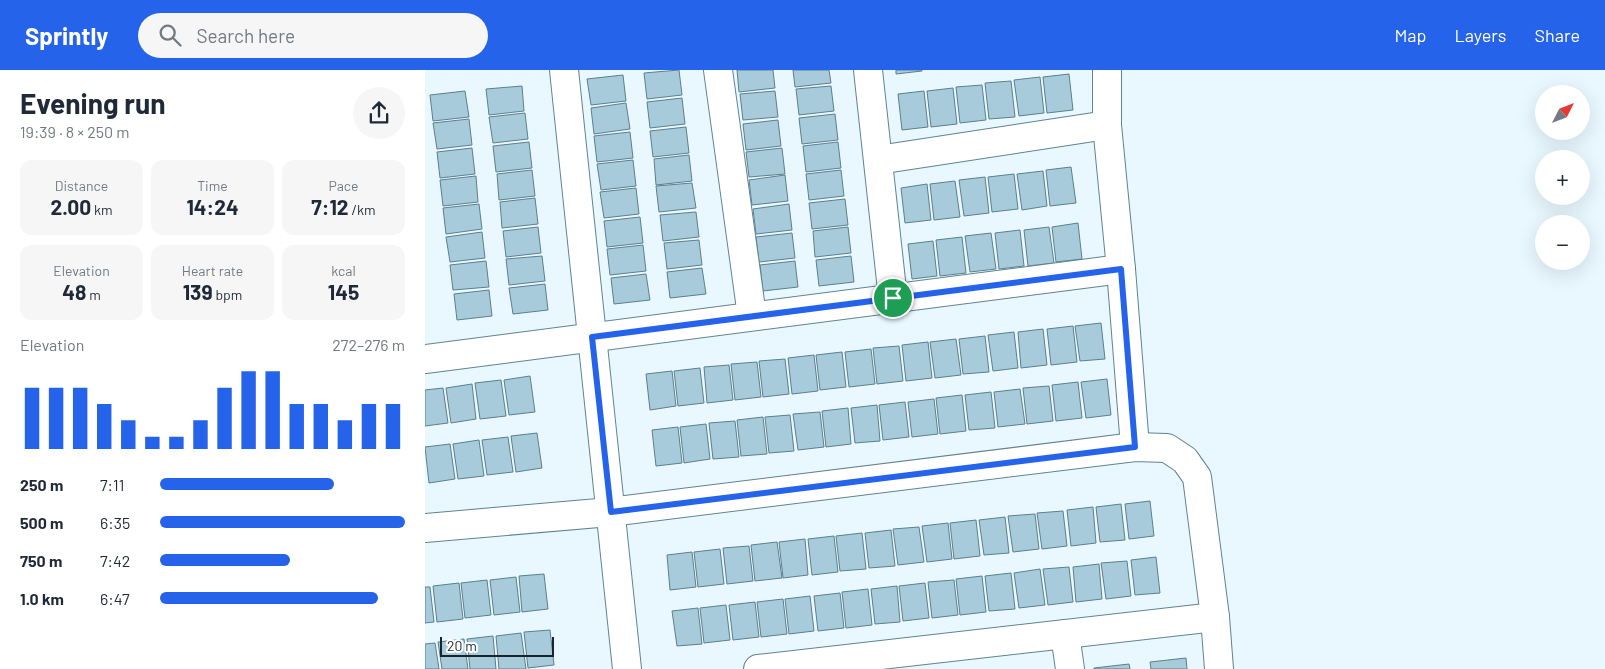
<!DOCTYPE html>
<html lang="en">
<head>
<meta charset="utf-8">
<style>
  :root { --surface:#fff; --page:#f6f6f7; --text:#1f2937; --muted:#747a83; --accent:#2563eb }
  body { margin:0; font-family:Barlow,sans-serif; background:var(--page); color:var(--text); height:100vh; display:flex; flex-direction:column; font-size:19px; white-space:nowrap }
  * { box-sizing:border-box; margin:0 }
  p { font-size:16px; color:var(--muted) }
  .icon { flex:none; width:28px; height:28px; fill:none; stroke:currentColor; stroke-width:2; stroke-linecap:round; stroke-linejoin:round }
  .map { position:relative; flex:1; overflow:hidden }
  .drawer { display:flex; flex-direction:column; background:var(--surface); width:425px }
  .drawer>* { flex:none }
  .needle { width:32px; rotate:48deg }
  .controls { position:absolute; left:1110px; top:15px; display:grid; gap:10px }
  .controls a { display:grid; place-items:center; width:55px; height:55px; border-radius:50%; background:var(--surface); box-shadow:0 5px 20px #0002; font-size:25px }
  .scale { position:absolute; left:15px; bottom:12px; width:114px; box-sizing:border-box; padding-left:5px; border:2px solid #17252b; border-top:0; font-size:14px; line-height:18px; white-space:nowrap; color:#17252b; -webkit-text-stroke:4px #fff; paint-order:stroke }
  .pin { position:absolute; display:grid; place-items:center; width:42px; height:42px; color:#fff; margin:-21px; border:2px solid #fff; border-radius:50%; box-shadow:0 1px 5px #0007 }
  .round { display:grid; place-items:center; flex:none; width:52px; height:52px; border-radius:26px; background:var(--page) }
  .head { display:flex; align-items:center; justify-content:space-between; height:85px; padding:0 20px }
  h1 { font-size:28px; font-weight:700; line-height:38px }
  .metrics { display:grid; grid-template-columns:repeat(3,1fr); gap:8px; height:85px; padding:5px 20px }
  .metrics div { display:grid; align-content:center; border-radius:12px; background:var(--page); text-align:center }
  .metrics b { font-size:21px; font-weight:700 }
  .metrics small { font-size:14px; font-weight:400 }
  .metrics p { font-size:14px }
  .chart { height:140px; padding:10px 20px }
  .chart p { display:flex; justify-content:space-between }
  .chart svg { width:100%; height:90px; margin-top:5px; stroke:var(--accent); stroke-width:6 }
  ul { padding:0 20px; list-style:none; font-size:16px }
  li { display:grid; grid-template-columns:80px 60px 1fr; align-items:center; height:38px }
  li i { height:12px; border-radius:6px; background:var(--accent) }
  header { display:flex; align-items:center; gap:30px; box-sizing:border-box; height:70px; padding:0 25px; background:var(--accent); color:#fff }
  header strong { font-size:24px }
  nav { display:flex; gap:28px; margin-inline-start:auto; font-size:18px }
  .search { width:350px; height:45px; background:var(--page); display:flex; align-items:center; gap:12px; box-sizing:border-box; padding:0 18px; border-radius:28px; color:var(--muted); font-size:19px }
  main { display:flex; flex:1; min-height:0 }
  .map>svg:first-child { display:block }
  .building { fill:#a7cbdb; stroke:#5c7f8d }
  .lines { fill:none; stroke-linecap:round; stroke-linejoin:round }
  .minor-casing { stroke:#608391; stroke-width:30 }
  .minor { stroke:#fff; stroke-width:28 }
  .route-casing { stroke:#fff; stroke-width:10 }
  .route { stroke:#2563eb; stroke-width:6 }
</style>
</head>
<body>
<header>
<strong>Sprintly</strong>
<div class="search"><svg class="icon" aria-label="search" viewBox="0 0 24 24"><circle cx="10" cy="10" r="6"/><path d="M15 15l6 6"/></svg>Search here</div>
<nav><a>Map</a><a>Layers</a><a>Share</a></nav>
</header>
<main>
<section class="drawer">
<div class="head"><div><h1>Evening run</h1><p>19:39 · 8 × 250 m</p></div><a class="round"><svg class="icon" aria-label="share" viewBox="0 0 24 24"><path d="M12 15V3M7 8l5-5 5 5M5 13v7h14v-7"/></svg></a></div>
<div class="metrics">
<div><p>Distance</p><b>2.00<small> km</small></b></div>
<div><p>Time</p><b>14:24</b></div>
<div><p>Pace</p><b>7:12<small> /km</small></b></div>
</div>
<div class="metrics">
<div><p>Elevation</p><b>48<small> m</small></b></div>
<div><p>Heart rate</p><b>139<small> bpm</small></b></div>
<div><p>kcal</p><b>145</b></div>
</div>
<div class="chart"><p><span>Elevation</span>272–276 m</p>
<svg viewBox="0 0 160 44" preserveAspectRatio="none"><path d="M5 44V14M15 44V14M25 44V14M35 44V22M45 44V30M55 44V38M65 44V38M75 44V30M85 44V14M95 44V6M105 44V6M115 44V22M125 44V22M135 44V30M145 44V22M155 44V22"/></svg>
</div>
<ul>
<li><b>250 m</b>7:11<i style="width:71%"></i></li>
<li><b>500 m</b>6:35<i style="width:100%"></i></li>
<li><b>750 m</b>7:42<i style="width:53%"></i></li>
<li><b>1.0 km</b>6:47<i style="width:89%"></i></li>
</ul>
</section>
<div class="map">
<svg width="1180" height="599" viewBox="0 0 1180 599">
  <rect width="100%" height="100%" fill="#e9f8ff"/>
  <!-- building -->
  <g class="building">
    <polygon points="254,0 257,25 222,29 219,3"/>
    <polygon points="312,0 348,0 350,18 314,22"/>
    <polygon points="368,0 404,0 406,13 370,17"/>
    <polygon points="471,0 497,0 497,1 471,4"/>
    <polygon points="644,4 648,40 622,43 618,7"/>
    <polygon points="198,5 201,31 166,35 162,9"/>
    <polygon points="615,7 619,43 594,46 589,10"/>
    <polygon points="586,11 590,47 564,49 560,13"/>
    <polygon points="557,15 561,50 535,53 531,17"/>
    <polygon points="97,16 99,41 64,45 61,19"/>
    <polygon points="406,16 409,41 374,45 371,19"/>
    <polygon points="528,18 532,54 506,57 502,21"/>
    <polygon points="40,21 44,47 8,51 5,25"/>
    <polygon points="350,21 353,47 318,50 315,24"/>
    <polygon points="499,21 503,57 477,60 473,24"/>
    <polygon points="257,28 260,54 225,58 222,32"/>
    <polygon points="201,33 205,59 169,64 166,38"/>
    <polygon points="100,43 103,69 68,73 64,47"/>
    <polygon points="410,44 413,70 377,74 374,48"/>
    <polygon points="44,49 47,75 12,79 8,53"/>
    <polygon points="353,50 356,76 321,80 318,54"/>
    <polygon points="261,57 264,83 228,87 225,61"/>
    <polygon points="205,62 208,88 172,92 169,66"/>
    <polygon points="104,72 107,98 71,102 68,76"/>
    <polygon points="413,72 416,98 381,102 378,76"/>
    <polygon points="47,78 50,104 15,108 12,82"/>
    <polygon points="357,78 360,104 324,107 321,82"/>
    <polygon points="264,85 267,111 231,115 229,89"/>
    <polygon points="208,90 211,116 176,120 172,94"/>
    <polygon points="646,97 651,133 625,136 621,100"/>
    <polygon points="107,100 110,126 74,130 72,104"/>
    <polygon points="416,100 419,126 384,130 381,104"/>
    <polygon points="618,101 622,136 597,140 592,104"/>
    <polygon points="589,104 593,139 567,142 563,107"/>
    <polygon points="360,105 363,131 327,135 324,110"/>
    <polygon points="51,106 53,132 18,136 15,110"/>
    <polygon points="560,107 564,143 539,146 534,110"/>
    <polygon points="530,111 535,147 509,150 505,114"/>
    <polygon points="267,113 271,138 234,142 231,116"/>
    <polygon points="502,114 506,150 480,153 476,118"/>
    <polygon points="211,118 214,144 179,148 175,122"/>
    <polygon points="110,128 113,154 77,158 75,132"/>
    <polygon points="420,129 423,155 387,159 384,133"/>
    <polygon points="54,134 57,159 21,164 18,138"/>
    <polygon points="364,134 367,160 331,164 328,139"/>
    <polygon points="271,142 274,167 238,171 235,145"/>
    <polygon points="215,147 218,173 182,177 179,151"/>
    <polygon points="653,153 657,189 631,192 627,157"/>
    <polygon points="113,157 116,183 81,187 78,161"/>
    <polygon points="423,157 426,183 390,187 388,161"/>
    <polygon points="624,157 629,193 603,196 599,160"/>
    <polygon points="595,160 599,196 574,199 570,163"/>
    <polygon points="57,162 60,188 25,192 21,167"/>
    <polygon points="367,163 370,188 334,192 331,167"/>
    <polygon points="566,163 571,199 545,202 540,166"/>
    <polygon points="537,167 541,203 515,206 511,170"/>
    <polygon points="274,170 277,195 242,199 239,173"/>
    <polygon points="508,171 512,206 487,209 483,174"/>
    <polygon points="218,175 221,201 185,205 182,179"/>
    <polygon points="117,186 120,211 84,215 81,189"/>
    <polygon points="426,186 429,212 394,216 391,190"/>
    <polygon points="61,191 64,217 28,220 25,195"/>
    <polygon points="370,191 373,217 338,221 335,195"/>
    <polygon points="277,198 281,224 245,228 242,202"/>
    <polygon points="221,204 225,230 189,234 186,208"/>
    <polygon points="120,214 123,240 88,244 84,218"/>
    <polygon points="64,220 67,246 32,250 29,224"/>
    <polygon points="676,253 680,289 655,291 650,256"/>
    <polygon points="648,256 652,292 626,295 622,259"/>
    <polygon points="618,259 622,295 596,298 593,262"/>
    <polygon points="589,262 593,298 568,301 563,265"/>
    <polygon points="560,266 564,302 538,304 534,269"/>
    <polygon points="531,269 536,305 510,308 505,272"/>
    <polygon points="503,272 507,308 481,311 477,275"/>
    <polygon points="474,276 478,311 452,314 448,278"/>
    <polygon points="446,279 450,314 424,317 420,282"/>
    <polygon points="417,282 421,317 395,320 391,285"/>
    <polygon points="389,285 393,321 367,324 363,288"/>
    <polygon points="360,289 364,324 338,327 334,291"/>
    <polygon points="332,292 336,327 310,330 306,294"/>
    <polygon points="304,295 308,330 282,333 279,297"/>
    <polygon points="275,298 279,333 253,336 249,301"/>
    <polygon points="247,301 251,336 225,340 221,304"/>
    <polygon points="105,306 110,342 84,345 79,310"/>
    <polygon points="682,309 686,345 661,348 656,312"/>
    <polygon points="76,310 81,346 55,349 50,313"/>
    <polygon points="653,312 657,348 631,351 627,315"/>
    <polygon points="47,314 51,349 26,353 21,318"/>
    <polygon points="624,316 628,351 602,354 598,318"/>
    <polygon points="18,318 23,353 0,356 0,320"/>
    <polygon points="595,319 600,354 573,357 569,322"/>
    <polygon points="566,322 570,358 544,360 540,325"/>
    <polygon points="537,325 541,361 515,364 511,328"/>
    <polygon points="509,329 513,364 487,367 483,332"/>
    <polygon points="480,332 484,367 458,370 454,335"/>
    <polygon points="452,335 455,371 430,373 426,338"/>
    <polygon points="423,338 426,374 401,377 397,341"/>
    <polygon points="395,342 399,377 373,380 368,344"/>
    <polygon points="365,345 369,381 344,383 340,347"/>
    <polygon points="338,347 342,384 316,386 312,350"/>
    <polygon points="310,351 314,387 288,389 284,353"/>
    <polygon points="281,354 285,389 259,393 255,357"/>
    <polygon points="253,357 257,393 231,396 227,360"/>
    <polygon points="112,363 117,398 91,402 86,366"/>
    <polygon points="83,367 88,402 62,405 57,370"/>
    <polygon points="54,370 59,406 33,409 28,374"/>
    <polygon points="25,374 30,409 4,413 0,377"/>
    <polygon points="725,431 729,466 704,469 700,434"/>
    <polygon points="696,434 700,470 675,472 671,437"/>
    <polygon points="668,437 671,473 646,476 642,440"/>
    <polygon points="638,441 642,476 617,479 612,443"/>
    <polygon points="610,444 614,479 588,482 583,446"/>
    <polygon points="580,447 584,483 559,485 554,450"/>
    <polygon points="551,450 555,486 529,489 525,453"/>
    <polygon points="523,453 527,489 502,492 497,456"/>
    <polygon points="494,457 499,492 473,495 468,459"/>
    <polygon points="466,460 470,496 444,498 440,463"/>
    <polygon points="437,463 441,499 415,501 411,466"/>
    <polygon points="409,466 413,502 387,505 383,469"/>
    <polygon points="380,469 383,505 358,508 354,472"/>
    <polygon points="352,472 357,508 330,511 326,475"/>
    <polygon points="324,476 328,511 302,514 298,478"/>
    <polygon points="295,479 299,514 273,517 269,482"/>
    <polygon points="267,482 271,517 245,520 242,485"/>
    <polygon points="731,487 735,523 710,525 706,490"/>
    <polygon points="702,491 706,526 681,529 676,493"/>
    <polygon points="674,494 677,529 651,532 648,497"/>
    <polygon points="644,497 648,532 623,535 618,499"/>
    <polygon points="615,499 620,535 594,538 589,503"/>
    <polygon points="586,503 590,539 564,541 560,506"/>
    <polygon points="119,504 123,539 97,542 94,506"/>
    <polygon points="557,506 561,542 535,545 531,509"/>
    <polygon points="91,507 95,542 69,545 65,510"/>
    <polygon points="62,510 66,545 40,548 36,513"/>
    <polygon points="529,510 533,545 507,548 503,512"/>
    <polygon points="34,513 38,549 12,552 8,516"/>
    <polygon points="500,513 504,548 478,551 474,516"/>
    <polygon points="472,516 475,552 450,554 446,519"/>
    <polygon points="0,517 5,517 9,552 0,553"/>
    <polygon points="443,519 447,555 421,558 417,522"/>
    <polygon points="415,523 419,558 393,561 389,526"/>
    <polygon points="385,526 389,561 364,564 360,529"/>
    <polygon points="358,529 362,564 336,567 332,532"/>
    <polygon points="330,532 334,567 308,570 304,535"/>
    <polygon points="301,535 305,570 279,573 275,538"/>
    <polygon points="273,538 277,574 252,576 247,541"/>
    <polygon points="125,560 129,595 103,598 99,562"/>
    <polygon points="96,563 101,599 74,599 71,566"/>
    <polygon points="68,566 71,599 45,599 42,569"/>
    <polygon points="39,569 43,599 17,599 13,572"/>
    <polygon points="10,573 14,599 0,599 0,574"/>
    <polygon points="761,588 762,599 726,599 725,592"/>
    <polygon points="704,594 705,599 669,599 669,598"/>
  </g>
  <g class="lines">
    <defs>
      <g id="minor">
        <polyline points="139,0 202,599"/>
        <polyline points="293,0 327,246"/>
        <polyline points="443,0 468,229"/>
        <polyline points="682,0 682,55 696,199 710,377"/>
        <polyline points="453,90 682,55"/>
        <polyline points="0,289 696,199"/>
        <polyline points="0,458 185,442 710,377 742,378 760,390 772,407 790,547 794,599"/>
        <polyline points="640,564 645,599"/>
        <polyline points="333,599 790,547"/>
      </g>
    </defs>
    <!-- minor casing -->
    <use href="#minor" class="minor-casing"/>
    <!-- minor -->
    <use href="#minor" class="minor"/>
  </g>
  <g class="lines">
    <defs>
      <polygon id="route" points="696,199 710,377 186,442 167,267"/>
    </defs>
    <!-- route casing -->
    <use href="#route" class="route-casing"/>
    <!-- route -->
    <use href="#route" class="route"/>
  </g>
</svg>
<div class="controls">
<a><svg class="needle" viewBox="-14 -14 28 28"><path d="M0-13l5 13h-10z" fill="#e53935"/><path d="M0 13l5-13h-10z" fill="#747a83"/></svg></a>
<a>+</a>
<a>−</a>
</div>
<div class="scale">20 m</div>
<div class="pin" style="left:468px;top:228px;background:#1e9e55"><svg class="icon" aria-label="arrive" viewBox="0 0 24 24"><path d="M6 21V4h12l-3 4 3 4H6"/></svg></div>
</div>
</main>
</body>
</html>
